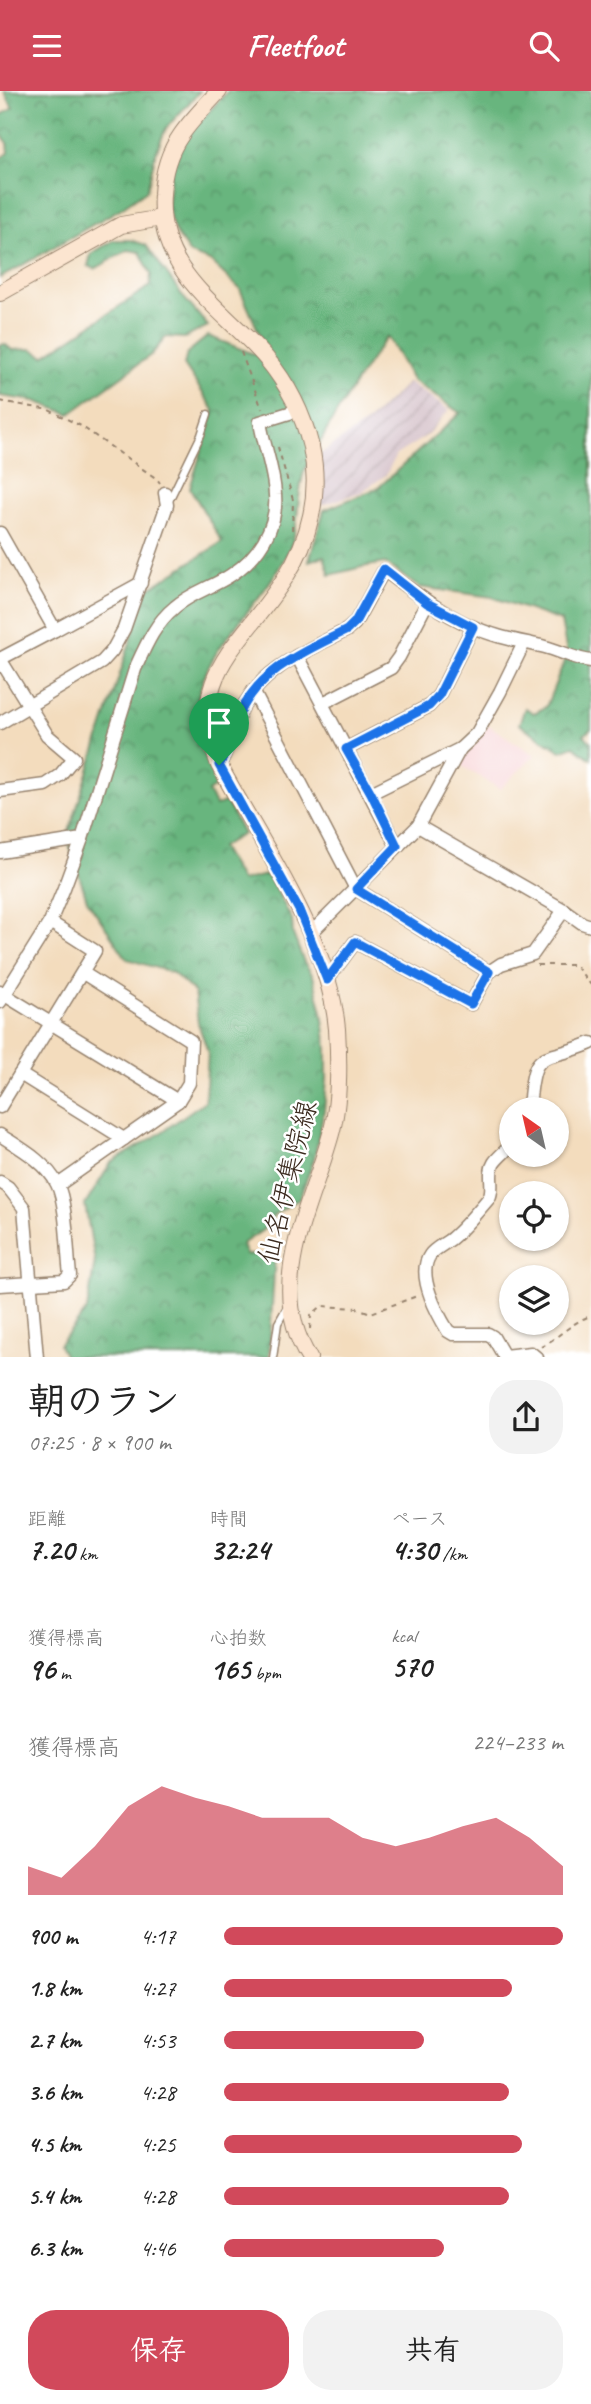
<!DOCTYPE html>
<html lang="ja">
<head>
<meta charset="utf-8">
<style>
  :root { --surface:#fff; --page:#f2f2f2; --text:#222; --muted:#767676; --accent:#d1495b }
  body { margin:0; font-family:Caveat,"Klee One",sans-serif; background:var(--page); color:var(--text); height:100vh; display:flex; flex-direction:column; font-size:26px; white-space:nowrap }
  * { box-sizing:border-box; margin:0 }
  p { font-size:23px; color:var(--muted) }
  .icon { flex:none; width:38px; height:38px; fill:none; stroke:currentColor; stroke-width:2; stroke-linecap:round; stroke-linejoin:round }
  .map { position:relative; height:1266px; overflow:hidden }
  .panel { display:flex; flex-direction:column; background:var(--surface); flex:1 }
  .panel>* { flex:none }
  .needle { width:46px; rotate:326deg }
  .buttons { position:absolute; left:499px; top:1006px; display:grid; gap:14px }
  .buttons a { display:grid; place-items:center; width:70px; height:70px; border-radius:50%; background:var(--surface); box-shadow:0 2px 5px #0004; font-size:35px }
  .pin { position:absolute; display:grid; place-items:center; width:60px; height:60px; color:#fff; margin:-72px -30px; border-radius:50% 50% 50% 0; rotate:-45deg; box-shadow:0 0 7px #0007 }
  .pin .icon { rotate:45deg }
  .round { display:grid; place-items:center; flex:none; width:74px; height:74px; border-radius:28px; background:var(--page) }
  .head { display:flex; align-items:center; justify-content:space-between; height:119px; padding:0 28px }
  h1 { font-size:38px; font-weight:700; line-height:52px }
  .figures { display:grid; grid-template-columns:repeat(3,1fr); gap:10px; height:119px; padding:7px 28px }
  .figures div { display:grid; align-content:center }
  .figures b { font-size:30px; font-weight:700 }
  .figures small { font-size:19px; font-weight:400 }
  .figures p { font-size:19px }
  .chart { height:196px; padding:14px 28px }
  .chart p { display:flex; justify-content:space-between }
  .chart svg { width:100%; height:126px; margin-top:7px; fill:var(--accent); opacity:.7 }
  .action { display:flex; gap:14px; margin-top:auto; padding:14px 28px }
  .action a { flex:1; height:80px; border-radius:28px; background:var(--accent); color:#fff; font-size:28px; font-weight:700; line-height:80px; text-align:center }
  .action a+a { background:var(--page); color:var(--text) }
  ul { padding:0 28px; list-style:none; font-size:23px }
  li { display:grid; grid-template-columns:112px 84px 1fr; align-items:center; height:52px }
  li i { height:18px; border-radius:9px; background:var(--accent) }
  header { display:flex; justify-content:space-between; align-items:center; height:91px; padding:0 28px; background:var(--accent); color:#fff; font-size:32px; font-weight:700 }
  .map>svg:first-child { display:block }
  .built { fill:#f7cfd1 }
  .industrial { fill:url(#industrial-furrows) }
  .forest { fill:url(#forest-crowns); stroke:#52704e; stroke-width:2 }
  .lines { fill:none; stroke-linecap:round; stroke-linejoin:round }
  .lane-casing { stroke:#97836e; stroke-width:9 }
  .street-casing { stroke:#97836e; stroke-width:15 }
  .secondary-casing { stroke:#97836e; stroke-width:18 }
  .path { stroke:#97836e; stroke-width:2; stroke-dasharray:5 5; stroke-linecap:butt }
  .lane { stroke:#fff; stroke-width:6 }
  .street { stroke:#fff; stroke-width:12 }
  .secondary { stroke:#fce5d0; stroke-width:16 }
  .route-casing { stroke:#fff; stroke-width:14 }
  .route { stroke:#1a73e8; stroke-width:9 }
  .labels { text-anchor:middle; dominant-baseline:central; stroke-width:5; stroke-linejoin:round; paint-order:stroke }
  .street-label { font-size:28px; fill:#3b2a1e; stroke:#fff }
</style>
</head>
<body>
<header><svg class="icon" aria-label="menu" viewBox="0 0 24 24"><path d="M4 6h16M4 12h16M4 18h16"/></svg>Fleetfoot<svg class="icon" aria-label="search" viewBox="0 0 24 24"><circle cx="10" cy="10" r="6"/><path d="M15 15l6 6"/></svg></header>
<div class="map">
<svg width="591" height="1267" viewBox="0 0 591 1267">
  <defs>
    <pattern id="industrial-furrows" width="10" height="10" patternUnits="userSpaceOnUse" patternTransform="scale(1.75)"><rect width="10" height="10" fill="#d2bdc6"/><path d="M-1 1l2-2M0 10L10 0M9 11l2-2" fill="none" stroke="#ac9aa0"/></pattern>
    <pattern id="forest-crowns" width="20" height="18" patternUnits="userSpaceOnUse" patternTransform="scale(1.75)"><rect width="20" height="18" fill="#68b57e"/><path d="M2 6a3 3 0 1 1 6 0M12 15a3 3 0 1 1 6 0" fill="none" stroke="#579367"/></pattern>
  </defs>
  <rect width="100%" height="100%" fill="#fff"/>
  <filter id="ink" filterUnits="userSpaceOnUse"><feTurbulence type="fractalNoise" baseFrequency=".0143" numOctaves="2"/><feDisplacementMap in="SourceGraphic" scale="14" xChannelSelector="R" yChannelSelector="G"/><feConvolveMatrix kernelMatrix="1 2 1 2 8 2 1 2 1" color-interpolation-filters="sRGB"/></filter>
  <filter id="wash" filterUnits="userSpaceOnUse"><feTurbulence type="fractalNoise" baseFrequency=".00686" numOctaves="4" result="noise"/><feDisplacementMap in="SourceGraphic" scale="28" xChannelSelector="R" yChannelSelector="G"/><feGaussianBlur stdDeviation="1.57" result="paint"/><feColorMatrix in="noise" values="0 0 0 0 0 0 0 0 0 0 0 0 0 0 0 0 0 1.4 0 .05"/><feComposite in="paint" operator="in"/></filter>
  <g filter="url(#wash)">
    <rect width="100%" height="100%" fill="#f3dcbd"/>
    <!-- built -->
    <polygon class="built" points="488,634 535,664 500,698 457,672 472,657"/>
    <!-- industrial -->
    <polygon class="industrial" points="408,291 449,319 426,345 396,364 386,384 361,401 319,415 319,364 367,331"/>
    <!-- forest -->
    <g class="forest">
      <polygon points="4,0 200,0 166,37 156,61 147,99 120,118 0,187 0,67 9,62 8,52 0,42 0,25 13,17"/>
      <path d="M228 0H591V638L584 644 591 651V668L574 655 561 660 519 633 525 617 534 622 546 616 567 563 561 530 492 506 419 496 385 472 362 476 330 484 324 465 309 470 324 419 378 397 460 322 412 289 387 245C364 278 341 312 322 348 316 359 308 370 304 381 296 404 300 438 289 459 242 551 159 575 218 694L208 701 216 715 226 710 243 743 221 756 241 790 265 784 271 788 292 829 293 843 304 871 313 885 322 921 327 957V988L324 1019 314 1068 299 1108 275 1123 263 1139 242 1153 246 1164H275L269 1266H65L59 1254 87 1219 95 1170 85 1114 111 1072 159 1043 205 1010 208 961 198 932 194 901 173 882 127 868 87 809 67 747 147 499 222 451 190 397 214 319 184 274 187 262 208 245 254 263 264 253 240 198 210 170 190 163 175 141 167 117 171 79 185 46Z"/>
      <polygon points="114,149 131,149 146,154 184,207 208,235 185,247 166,246 152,263 70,323 35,310 0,305 0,254 5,253 12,259 32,258 44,265 150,195 151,183 140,161 128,159 95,178 88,175 91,163"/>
    </g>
  </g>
  <g filter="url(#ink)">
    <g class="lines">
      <defs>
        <g id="lane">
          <polyline points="168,412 201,344 208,323"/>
          <polyline points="273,1267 278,1232 288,1214"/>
        </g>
        <g id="street">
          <polyline points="0,442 55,539 0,568"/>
          <polyline points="55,539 141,492"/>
          <polyline points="297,565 397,755"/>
          <polyline points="253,600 356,798 489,881"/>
          <polyline points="323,612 391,577 399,566 427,512"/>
          <polyline points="0,632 102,571 112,560 124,538 167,414 165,402"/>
          <polyline points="346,658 429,615 439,604 473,536"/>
          <path d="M219 674C229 658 231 640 239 624 259 578 306 560 347 539L355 532 384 479C412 500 439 521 471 535 494 546 520 550 545 556 561 560 574 568 591 570"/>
          <polyline points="0,700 45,694 60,684 74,667 47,644 0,568"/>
          <polyline points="371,702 460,658"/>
          <polyline points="418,735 564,819 582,832 591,835"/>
          <polyline points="0,761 82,748"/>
          <polyline points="310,843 418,735 460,658 477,642 500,601 524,552"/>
          <polyline points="327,889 355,851 471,913 489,881 501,873 533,863 564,819"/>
          <polyline points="0,901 178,1010"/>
          <path d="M0 911 50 831 64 797 82 748 135 578C145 556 155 532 175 516 191 502 213 496 231 484 257 467 278 437 275 404 274 379 264 356 260 331L299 319"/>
          <polyline points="20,983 124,1048"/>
          <polyline points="0,1016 95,860 50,831"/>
          <path d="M529 1018C534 952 540 974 591 952"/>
          <path d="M0 1044C20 1057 46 1071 57 1093 67 1112 67 1161 70 1184L64 1190 0 1194"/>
          <path d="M511 1054C506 1060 498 1066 494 1072 487 1083 495 1096 489 1107 477 1121 465 1136 452 1147 445 1153 435 1157 430 1164 416 1184 437 1222 448 1240L453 1243H488L493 1246 504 1265 531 1262 537 1267"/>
          <polyline points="0,1091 8,1096 24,1117 37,1267"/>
          <polyline points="58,1094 178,1010 189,992 191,950 83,882"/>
        </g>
        <g id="secondary">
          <path d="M219 0C206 14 192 28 181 44 169 61 163 82 162 103 156 181 222 216 266 267 287 292 303 323 311 356 321 402 310 448 285 487 242 555 184 583 219 674 262 754 329 847 337 938 339 970 340 1008 332 1039 313 1113 263 1193 309 1267"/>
          <polyline points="0,202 121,134 162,127"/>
        </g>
      </defs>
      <!-- lane casing -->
      <use href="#lane" class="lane-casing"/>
      <!-- street casing -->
      <use href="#street" class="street-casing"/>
      <!-- secondary casing -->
      <use href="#secondary" class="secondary-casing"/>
      <!-- path -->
      <g class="path">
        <polyline points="241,261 262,318"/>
        <polyline points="0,310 49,319 81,335 157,388 160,392"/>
        <polyline points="278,356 293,409 292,443"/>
        <polyline points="537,874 575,874 591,894"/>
        <polyline points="310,1238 311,1224 322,1215 357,1217 371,1222 417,1205"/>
        <path d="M541 1256C556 1248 575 1229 591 1225"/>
      </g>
      <!-- lane -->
      <use href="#lane" class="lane"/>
      <!-- street -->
      <use href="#street" class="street"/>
      <!-- secondary -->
      <use href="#secondary" class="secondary"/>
    </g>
  </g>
  <g class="lines" filter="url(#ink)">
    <defs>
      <path id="route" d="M384 478 427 512 473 536 439 604 429 615 346 658 371 702 397 755 356 798 489 881 471 913 355 851 327 889 299 819 219 674C229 658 232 640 239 624 259 578 306 560 347 539L355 531Z"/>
    </defs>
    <!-- route casing -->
    <use href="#route" class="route-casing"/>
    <!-- route -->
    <use href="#route" class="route"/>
  </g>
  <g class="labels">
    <!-- street labels -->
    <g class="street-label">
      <text transform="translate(287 1091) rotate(-76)">仙名伊集院線</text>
    </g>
  </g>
</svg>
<div class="buttons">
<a><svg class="needle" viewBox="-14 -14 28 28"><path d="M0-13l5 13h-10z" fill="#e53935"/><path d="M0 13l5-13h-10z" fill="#767676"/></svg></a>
<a><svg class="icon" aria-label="locate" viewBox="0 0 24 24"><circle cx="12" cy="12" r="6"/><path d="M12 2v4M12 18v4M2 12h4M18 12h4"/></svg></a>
<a><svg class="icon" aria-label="layers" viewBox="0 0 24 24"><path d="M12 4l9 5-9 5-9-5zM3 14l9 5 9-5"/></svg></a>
</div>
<div class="pin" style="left:219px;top:674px;background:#1e9e55"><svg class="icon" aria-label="arrive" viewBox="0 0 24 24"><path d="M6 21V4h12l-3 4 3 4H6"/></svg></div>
</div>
<section class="panel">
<div class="head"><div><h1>朝のラン</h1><p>07:25 · 8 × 900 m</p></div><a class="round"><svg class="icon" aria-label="share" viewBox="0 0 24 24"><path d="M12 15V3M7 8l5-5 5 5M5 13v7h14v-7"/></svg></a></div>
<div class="figures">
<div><p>距離</p><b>7.20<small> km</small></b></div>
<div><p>時間</p><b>32:24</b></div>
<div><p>ペース</p><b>4:30<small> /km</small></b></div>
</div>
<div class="figures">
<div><p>獲得標高</p><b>96<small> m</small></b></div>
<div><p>心拍数</p><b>165<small> bpm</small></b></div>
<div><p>kcal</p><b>570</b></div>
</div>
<div class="chart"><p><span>獲得標高</span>224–233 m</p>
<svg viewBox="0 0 160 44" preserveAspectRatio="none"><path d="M0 44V34L10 38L20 27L30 13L40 6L50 10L60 13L70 17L80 17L90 17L100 24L110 27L120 24L130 20L140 17L150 24L160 34V44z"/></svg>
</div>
<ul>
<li><b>900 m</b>4:17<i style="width:100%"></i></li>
<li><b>1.8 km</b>4:27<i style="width:85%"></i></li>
<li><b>2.7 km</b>4:53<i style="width:59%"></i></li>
<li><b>3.6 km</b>4:28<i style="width:84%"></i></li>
<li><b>4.5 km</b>4:25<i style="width:88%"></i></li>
<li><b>5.4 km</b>4:28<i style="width:84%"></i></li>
<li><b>6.3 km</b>4:46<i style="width:65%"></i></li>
</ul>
<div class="action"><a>保存</a><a>共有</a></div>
</section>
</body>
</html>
